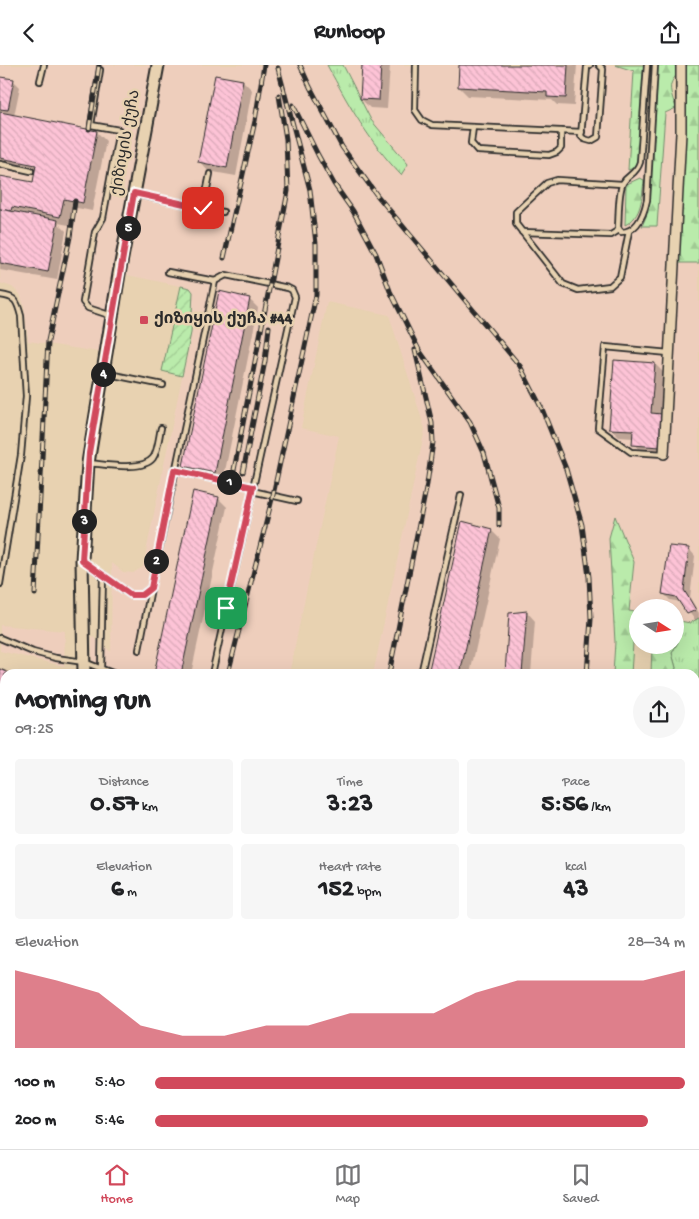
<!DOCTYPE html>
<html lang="en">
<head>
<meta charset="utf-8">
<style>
  :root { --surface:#fff; --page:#f6f6f6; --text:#202124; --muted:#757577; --line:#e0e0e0; --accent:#d1495b }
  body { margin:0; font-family:"Gochi Hand","Noto Sans Georgian",sans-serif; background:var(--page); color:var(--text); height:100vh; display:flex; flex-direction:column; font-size:19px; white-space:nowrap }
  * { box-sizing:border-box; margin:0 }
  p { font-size:16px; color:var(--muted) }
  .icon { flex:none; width:28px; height:28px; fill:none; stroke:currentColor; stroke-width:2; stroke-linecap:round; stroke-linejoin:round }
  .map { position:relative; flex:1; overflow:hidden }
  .drawer { position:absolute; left:0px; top:604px; width:700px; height:481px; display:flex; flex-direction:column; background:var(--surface); border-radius:15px 15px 0 0; box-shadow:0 5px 20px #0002 }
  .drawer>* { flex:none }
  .needle { width:32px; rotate:102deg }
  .buttons { position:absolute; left:629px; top:534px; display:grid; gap:10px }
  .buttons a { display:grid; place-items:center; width:55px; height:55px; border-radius:50%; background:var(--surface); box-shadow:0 5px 20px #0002; font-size:25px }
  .pin { position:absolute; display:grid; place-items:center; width:42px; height:42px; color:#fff; margin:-21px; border-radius:10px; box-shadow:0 2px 8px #0006 }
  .km { position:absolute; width:25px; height:25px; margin:-12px; border-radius:50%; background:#222; color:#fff; font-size:14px; line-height:25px; text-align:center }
  .round { display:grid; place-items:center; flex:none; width:52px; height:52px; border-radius:26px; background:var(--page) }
  .headline { display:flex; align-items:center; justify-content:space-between; height:85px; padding:0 15px }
  h1 { font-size:28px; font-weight:700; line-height:38px }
  .figures { display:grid; grid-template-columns:repeat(3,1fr); gap:8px; height:85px; padding:5px 15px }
  .figures div { display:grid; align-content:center; border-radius:5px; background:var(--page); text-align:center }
  .figures b { font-size:25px; font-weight:700 }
  .figures small { font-size:14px; font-weight:400 }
  .figures p { font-size:14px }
  .chart { height:140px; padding:10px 15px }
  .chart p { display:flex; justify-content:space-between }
  .chart svg { width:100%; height:90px; margin-top:5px; fill:var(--accent); opacity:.7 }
  ul { padding:0 15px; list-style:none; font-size:16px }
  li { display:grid; grid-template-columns:80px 60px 1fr; align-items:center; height:38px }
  li i { height:12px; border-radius:6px; background:var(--accent) }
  header { display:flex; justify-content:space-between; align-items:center; height:65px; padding:0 15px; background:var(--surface); font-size:22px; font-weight:700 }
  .tabs { display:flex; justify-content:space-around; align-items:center; height:70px; border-top:1px solid var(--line); background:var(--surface); font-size:14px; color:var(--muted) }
  .tabs a { display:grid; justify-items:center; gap:2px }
  .tabs .current { color:var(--accent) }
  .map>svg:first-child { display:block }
  .built { fill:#eecebc }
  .grass { fill:url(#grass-tufts); stroke:#728b6b }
  .forest { fill:url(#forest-firs); stroke:#728b6b }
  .garden { fill:url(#garden-furrows); stroke:#728b6b }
  .shadow { fill:#0003 }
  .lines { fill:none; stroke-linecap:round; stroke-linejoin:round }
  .stream { stroke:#6896a2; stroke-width:3 }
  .building { fill:url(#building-back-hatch); stroke:#2b2b2b }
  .service-casing { stroke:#2b2b2b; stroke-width:8 }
  .minor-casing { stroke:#2b2b2b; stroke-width:12 }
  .tertiary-casing { stroke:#2b2b2b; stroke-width:15 }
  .service { stroke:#e8d2b1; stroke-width:4.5 }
  .minor { stroke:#e8d2b1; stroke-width:9 }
  .tertiary { stroke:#e8d2b1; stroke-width:11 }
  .rail-casing { stroke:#2b2b2b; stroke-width:5 }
  .rail { stroke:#e8d2b1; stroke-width:3; stroke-dasharray:9; stroke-linecap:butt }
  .route-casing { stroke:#fff; stroke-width:10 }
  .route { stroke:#d1495b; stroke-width:6 }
  .poi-dot { fill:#d1495b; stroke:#e8d2b1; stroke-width:2 }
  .labels { text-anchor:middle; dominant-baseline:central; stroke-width:5; stroke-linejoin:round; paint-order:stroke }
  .street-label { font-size:16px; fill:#2b2b2b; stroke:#e8d2b1 }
  .poi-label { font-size:16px; font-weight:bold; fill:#2b2b2b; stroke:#e8d2b1; text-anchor:start }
</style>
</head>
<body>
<header><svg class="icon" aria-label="back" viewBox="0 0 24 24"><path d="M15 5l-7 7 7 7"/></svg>Runloop<svg class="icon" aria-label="share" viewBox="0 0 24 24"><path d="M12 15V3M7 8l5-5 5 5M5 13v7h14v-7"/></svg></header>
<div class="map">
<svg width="699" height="1084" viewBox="0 0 699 1084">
  <defs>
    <pattern id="grass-tufts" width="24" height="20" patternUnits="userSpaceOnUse" patternTransform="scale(1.25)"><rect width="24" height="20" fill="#baebab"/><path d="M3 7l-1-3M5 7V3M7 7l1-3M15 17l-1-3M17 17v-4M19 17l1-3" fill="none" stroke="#a0ca93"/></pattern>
    <pattern id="forest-firs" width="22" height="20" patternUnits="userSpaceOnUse" patternTransform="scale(1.25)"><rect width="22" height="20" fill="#baebab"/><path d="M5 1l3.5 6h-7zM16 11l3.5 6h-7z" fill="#a0ca93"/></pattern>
    <pattern id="garden-furrows" width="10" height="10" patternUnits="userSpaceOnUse" patternTransform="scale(1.25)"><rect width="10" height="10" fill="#baebab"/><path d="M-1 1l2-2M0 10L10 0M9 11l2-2" fill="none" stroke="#a0ca93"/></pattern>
    <pattern id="building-back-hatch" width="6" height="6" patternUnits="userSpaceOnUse" patternTransform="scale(1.25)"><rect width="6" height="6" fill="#fdc3d6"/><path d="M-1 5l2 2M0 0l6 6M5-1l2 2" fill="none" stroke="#d9a8b8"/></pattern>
  </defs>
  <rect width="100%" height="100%" fill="#e8d2b1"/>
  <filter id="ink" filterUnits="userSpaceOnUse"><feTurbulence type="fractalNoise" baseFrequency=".02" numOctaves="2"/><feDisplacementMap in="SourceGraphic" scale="10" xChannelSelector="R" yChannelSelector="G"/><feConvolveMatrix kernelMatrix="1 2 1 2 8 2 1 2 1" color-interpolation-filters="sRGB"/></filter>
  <g filter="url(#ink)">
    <!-- built -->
    <g class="built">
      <polygon points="0,0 152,0 99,287 28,276 24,241 20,229 12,222 0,218"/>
      <polygon points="165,0 327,0 353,48 408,99 371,55 343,0 615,0 634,5 627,102 638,93 651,95 648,147 642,161 657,161 665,48 676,43 677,51 671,197 678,198 699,198 699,553 690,558 675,555 675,542 638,542 637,547 629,546 634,497 615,577 613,609 373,609 425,364 389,250 327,237 301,363 339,371 289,609 92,609 92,571 111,587 112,498 123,507 133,508 143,502 191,268 190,223 127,210"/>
      <polygon points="0,560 65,566 64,601 0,586"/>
      <polygon points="199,1080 461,1081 517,1080 516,1084 196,1084"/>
    </g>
    <!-- grass -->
    <g class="grass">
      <path d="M327 0H343L371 55 408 99 401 110C368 75 350 42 327 0Z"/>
      <polygon points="699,553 699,640 695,641 695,609 673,609 676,603 672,588 678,577 675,574 675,555 690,558"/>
      <polygon points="695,720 699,727 699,981 695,1000"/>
    </g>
    <!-- forest -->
    <g class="forest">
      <path d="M615 0H644L638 93C637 101 634 103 628 105L634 6Z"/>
      <path d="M657 0H678C678 13 674 10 671 19 669 26 674 36 676 43L665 48 657 161H642L648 147Z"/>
      <polygon points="686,0 699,0 699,198 678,198 686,56"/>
      <path d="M640 113 644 115C642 132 642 152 625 160L626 121 627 119Z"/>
      <polygon points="615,451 634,497 629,546 635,547 631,609 613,609 615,577 609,473"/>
      <polygon points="675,574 678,577 672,588 676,603 673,609 651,609 652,580 675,580"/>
      <polygon points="697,640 699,640 699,727 695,720 695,641"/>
    </g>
    <!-- garden -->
    <g class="garden">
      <polygon points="181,221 190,223 193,227 191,268 182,311 162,306"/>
      <polygon points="0,1053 5,1055 5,1080 46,1080 50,1084 0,1084"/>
    </g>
    <!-- shadow -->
    <g class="shadow">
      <polygon points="363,0 390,0 387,44 370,43 361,34"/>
      <polygon points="460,0 577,0 574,41 557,40 552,35 468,31 459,22"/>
      <polygon points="0,13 13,15 20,22 14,51 97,67 106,76 92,146 72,142 69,160 58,158 66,166 57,215 0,205 0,112 34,119 36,106 0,99"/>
      <polygon points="243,16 252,25 236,111 208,106 200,97"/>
      <polygon points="249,234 258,243 223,416 194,410 185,401"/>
      <polygon points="655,299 664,308 660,350 670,359 668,390 642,388 634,379 634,373 619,372 610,363"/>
      <polygon points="218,433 227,442 191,609 155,609"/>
      <polygon points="491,465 500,474 470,609 430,609"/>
      <polygon points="689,484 695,491 690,533 699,548 699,553 695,555 681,537 670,535 663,528"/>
      <polygon points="527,547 535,556 531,609 506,609"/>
      <polygon points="0,605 5,609 5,639 0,637"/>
    </g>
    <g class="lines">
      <!-- stream -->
      <g class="stream">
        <polyline points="0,1047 5,1049"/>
        <polyline points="63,1080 68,1084"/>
      </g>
    </g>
    <!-- building -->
    <g class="building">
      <polygon points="362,0 381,0 379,35 360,34"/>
      <polygon points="459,0 568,0 566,33 547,32 547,27 458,22"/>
      <polygon points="215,10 243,15 227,103 198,97"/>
      <polygon points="0,12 14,14 8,45 0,44"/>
      <polygon points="0,47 97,66 83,138 64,134 60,152 12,142 11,146 0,144 0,111 33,117 36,100 0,93"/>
      <polygon points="0,144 58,155 48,207 0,198"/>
      <polygon points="219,226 250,233 215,408 183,401"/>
      <polygon points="614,295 655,298 651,348 662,349 660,382 632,380 633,365 609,364"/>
      <polygon points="193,426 219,432 181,609 154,609"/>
      <polygon points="462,456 492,464 460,609 428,609"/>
      <polygon points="669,481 689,483 684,525 696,545 687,549 676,532 662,529"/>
      <polygon points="527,546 522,609 505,609 509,548"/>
      <polygon points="0,604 12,609 5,609 5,635 0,633"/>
      <polygon points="360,1080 374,1080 379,1084 357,1084"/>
    </g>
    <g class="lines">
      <defs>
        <g id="service">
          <polyline points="416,0 415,45 422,55 432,60 582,67"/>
          <polyline points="590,0 587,2 581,71 584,74 591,76 598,72 603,4 599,0"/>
          <path d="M647 0 640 97C636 110 628 109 623 118 618 127 619 151 618 162L621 167C638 167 644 149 647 135L655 0"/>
          <polyline points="100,5 91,60 119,65 103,153 95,167 83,237 88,243 112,251"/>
          <polyline points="40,16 44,0"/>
          <polyline points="473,62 471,78 478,86 549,90 557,87 561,83 561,66"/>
          <polyline points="0,99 31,106"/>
          <polyline points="622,119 557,115 547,118 516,147 516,159 563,219 578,225 610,221 620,212 629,166"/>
          <polyline points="136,129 223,147"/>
          <polyline points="203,143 210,109"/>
          <polyline points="522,167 611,170 619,165"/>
          <polyline points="168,207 215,216"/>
          <path d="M0 230C16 232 17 236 21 251L26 331 21 390 0 519"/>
          <polyline points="104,308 163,320"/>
          <polyline points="664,389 631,387 598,363 605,282 669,288"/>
          <path d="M88 398C104 399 142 407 153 393 158 386 159 371 161 363"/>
          <polyline points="174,405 253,422"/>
          <polyline points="252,426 297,436"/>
          <polyline points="83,496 131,530 142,530 151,523 215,216 226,210 288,223 292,225 295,232 212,609"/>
          <polyline points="0,573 33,587 56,593 84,597 115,609"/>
          <polyline points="139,585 151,523"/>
          <polyline points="101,603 103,510"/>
          <polyline points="421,609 461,430"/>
          <polyline points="0,987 5,987"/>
          <polyline points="159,1080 165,1084"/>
          <polyline points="317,1084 318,1081"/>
        </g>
        <polyline id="minor" points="664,389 681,68 681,0"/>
        <g id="tertiary">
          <polyline points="84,609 82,495 88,398 119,209 158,0"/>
          <polyline points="695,1033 699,1014"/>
          <polyline points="84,1084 84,1080"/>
          <polyline points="682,1084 683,1080"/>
        </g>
      </defs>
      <!-- service casing -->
      <use href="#service" class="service-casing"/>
      <!-- minor casing -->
      <use href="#minor" class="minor-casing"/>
      <!-- tertiary casing -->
      <use href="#tertiary" class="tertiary-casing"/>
      <!-- service -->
      <use href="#service" class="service"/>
      <!-- minor -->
      <use href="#minor" class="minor"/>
      <!-- tertiary -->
      <use href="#tertiary" class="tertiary"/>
      <defs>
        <g id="rail">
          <polyline points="300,0 310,22 342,82 376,129 520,301 542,344 566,404 582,460 589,512 591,554 587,609"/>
          <polyline points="293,40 318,90 334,119 353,146 376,189 390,226 419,285 470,357 484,388 499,443 499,460"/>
          <polyline points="89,64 99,0"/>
          <polyline points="224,193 255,56 264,0"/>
          <polyline points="234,405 288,126 286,74 279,30"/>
          <polyline points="243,407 265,296 269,262"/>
          <polyline points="35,529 48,276 70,172 75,136"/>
          <polyline points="228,609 273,430 316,230 316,179 310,125 278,3"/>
          <polyline points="389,609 427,419 433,377 432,358 415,285"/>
          <polyline points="407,1084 409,1080"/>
          <polyline points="453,1084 454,1080"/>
          <polyline points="463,1084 464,1080"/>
          <polyline points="498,1084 498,1080"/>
        </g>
      </defs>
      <!-- rail casing -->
      <use href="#rail" class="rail-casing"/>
      <!-- rail -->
      <use href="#rail" class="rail"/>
    </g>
  </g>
  <g class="lines" filter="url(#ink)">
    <defs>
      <polyline id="route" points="203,143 134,128 89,388 82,495 131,530 142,530 151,523 174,405 253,422 226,543"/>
    </defs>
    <!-- route casing -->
    <use href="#route" class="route-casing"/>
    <!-- route -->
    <use href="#route" class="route"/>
  </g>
  <!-- markers -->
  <rect class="poi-dot" x="139" y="250" width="10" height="10" rx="2.5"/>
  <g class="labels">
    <!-- street labels -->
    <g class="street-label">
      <text transform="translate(127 78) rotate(-80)">ქიზიყის ქუჩა</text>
    </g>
    <!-- poi labels -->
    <g class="poi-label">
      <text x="154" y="255">ქიზიყის ქუჩა #44</text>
    </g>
  </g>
</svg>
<div class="buttons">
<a><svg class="needle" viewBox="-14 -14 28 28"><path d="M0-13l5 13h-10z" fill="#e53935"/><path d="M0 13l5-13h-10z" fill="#757577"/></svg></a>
</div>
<div class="pin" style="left:226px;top:543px;background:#1e9e55"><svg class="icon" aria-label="arrive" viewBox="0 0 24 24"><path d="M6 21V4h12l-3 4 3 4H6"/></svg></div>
<div class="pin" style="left:203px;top:143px;background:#d93025"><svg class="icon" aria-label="check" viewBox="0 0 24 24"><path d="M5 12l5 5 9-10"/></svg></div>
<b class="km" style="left:229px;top:417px">1</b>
<b class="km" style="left:156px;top:496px">2</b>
<b class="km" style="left:84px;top:456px">3</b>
<b class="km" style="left:103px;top:309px">4</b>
<b class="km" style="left:128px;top:163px">5</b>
<section class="drawer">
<div class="headline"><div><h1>Morning run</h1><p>09:25</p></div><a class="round"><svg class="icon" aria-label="share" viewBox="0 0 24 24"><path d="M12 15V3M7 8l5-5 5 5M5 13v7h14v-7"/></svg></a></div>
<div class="figures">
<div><p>Distance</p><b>0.57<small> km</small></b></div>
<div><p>Time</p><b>3:23</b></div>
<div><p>Pace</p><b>5:56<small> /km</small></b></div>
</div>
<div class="figures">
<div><p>Elevation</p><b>6<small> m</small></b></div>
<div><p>Heart rate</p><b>152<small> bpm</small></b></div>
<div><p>kcal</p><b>43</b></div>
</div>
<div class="chart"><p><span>Elevation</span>28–34 m</p>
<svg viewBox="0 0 160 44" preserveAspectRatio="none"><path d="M0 44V6L10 11L20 17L30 33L40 38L50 38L60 33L70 33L80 27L90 27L100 27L110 17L120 11L130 11L140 11L150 11L160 6V44z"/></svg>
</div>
<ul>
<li><b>100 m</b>5:40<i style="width:100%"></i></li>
<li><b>200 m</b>5:46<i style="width:93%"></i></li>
</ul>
</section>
</div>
<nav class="tabs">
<a class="current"><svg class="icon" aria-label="home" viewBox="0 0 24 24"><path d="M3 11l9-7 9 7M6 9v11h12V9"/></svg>Home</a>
<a><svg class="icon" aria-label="map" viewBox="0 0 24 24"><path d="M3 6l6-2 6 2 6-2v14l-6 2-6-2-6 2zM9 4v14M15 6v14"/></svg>Map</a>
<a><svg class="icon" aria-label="saved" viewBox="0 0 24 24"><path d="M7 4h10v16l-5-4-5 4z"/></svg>Saved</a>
</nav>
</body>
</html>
